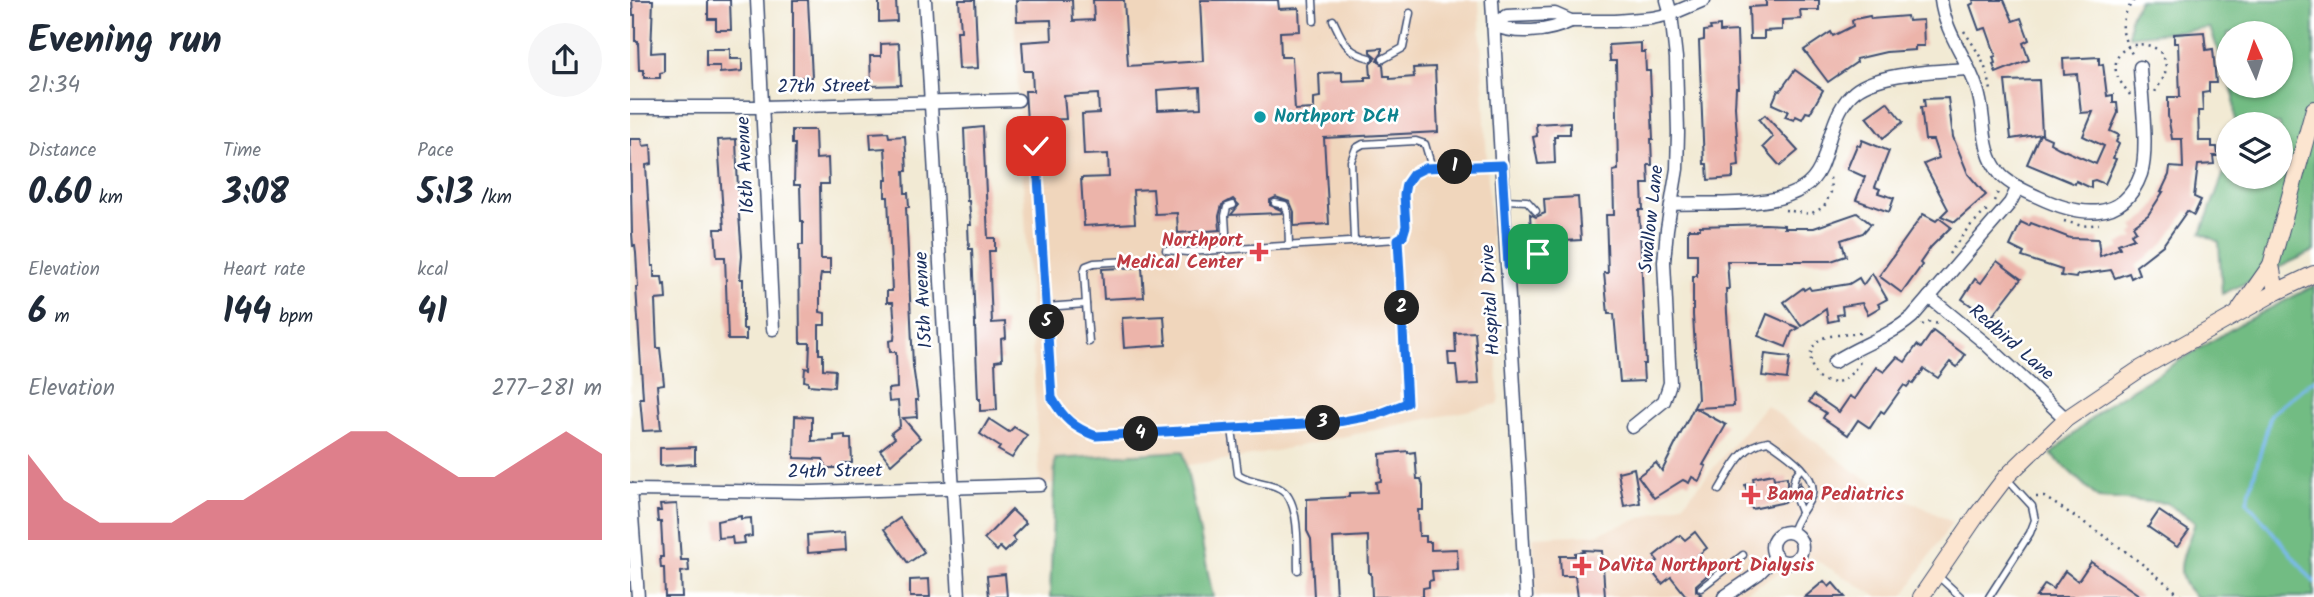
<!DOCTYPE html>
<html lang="en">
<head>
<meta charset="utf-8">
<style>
  :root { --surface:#fff; --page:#f6f6f7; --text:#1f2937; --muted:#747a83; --accent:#d1495b }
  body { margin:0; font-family:Kalam,sans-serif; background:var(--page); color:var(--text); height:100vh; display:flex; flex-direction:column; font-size:26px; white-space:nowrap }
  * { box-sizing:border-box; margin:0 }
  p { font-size:23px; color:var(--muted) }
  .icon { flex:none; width:38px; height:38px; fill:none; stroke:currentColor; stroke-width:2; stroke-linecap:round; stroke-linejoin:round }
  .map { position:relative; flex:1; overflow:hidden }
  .details { display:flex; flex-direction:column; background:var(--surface); width:630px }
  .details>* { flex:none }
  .needle { width:46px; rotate:357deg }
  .controls { position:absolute; left:1586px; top:21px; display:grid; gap:14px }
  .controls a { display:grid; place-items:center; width:77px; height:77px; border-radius:50%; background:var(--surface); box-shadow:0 2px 5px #0004; font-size:35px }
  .pin { position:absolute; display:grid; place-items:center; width:60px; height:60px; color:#fff; margin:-30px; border-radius:14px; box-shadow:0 4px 10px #0006 }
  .km { position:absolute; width:35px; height:35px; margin:-18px; border-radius:50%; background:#222; color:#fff; font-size:19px; line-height:35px; text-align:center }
  .round { display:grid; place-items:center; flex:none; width:74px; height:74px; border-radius:37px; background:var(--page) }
  .headline { display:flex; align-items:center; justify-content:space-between; height:119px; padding:0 28px }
  h1 { font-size:38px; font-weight:700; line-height:52px }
  .metrics { display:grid; grid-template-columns:repeat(3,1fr); gap:10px; height:119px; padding:7px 28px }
  .metrics div { display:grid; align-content:center }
  .metrics b { font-size:35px; font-weight:700 }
  .metrics small { font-size:19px; font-weight:400 }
  .metrics p { font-size:19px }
  .chart { height:196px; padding:14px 28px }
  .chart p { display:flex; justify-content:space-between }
  .chart svg { width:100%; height:126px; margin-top:7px; fill:var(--accent); opacity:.7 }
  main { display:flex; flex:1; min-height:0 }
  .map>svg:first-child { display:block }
  .built { fill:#f0d6bc }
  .forest { fill:#72bc83; stroke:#467670; stroke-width:2 }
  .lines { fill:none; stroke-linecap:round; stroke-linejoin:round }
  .stream { stroke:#7cbbf0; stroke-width:3.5 }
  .building { fill:#ecb4aa; fill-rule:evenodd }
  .lane-casing { stroke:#3b4b70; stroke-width:9 }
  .street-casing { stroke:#3b4b70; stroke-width:15 }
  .secondary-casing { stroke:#3b4b70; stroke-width:18 }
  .path { stroke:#3b4b70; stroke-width:2.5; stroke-dasharray:2 5; stroke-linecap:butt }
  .lane { stroke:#fff; stroke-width:6 }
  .street { stroke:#fff; stroke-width:12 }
  .secondary { stroke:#fce5d0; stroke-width:16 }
  .route-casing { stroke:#fff; stroke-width:14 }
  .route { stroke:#1a73e8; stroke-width:9 }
  .culture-dot { fill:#0f9aa8; stroke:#fff; stroke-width:2.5 }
  .health-dot { fill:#e0444e; stroke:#fff; stroke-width:2.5 }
  .labels { text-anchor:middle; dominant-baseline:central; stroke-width:5; stroke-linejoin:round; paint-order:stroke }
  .street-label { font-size:19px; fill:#1b2f5e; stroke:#fff }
  .culture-label { font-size:19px; font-weight:bold; fill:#0d838f; stroke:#fff; text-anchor:start }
  .health-label { font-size:19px; font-weight:bold; fill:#be3a42; stroke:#fff; text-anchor:start }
</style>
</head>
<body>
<main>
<section class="details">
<div class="headline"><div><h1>Evening run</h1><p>21:34</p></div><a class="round"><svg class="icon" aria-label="share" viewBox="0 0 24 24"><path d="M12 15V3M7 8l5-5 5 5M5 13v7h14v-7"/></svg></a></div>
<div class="metrics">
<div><p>Distance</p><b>0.60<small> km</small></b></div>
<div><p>Time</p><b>3:08</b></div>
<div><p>Pace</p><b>5:13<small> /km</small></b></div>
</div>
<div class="metrics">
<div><p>Elevation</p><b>6<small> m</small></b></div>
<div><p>Heart rate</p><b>144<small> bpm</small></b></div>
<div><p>kcal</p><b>41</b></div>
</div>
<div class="chart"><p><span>Elevation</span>277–281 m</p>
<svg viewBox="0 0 160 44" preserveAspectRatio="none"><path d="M0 44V14L10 30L20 38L30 38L40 38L50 30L60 30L70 22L80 14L90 6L100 6L110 14L120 22L130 22L140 14L150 6L160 14V44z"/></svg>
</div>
</section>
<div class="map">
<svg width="1684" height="597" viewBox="0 0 1684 597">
  <rect width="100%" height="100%" fill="#fff"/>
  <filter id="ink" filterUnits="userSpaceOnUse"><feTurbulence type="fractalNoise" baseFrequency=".0143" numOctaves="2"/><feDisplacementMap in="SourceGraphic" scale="14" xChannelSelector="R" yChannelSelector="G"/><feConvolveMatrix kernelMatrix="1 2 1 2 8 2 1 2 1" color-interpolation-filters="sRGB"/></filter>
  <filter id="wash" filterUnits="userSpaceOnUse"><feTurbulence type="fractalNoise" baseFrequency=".00686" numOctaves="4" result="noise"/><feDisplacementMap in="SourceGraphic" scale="28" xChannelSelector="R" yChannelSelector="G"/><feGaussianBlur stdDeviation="1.57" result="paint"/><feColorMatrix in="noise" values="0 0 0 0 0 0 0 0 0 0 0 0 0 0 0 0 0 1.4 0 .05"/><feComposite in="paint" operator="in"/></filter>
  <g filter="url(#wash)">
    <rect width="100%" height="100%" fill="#f2ead4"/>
    <!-- built -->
    <g class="built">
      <polygon points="383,0 849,0 869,404 616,457 410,485"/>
      <polygon points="1136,405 1231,476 1322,522 1273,597 1248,597 1179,556 1107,597 906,597 903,537 966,534 1054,503"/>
    </g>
    <!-- forest -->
    <g class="forest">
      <polygon points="1509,0 1684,0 1684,251 1592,294 1589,242 1571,233 1598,162 1598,177 1650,177 1650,124 1605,124 1604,96 1601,86 1650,86 1650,33 1598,33 1598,78 1580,28 1499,36 1500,18"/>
      <path d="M1684 286V597H1566C1538 573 1556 552 1565 522L1536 503 1468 498 1421 454 1478 404 1613 322Z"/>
      <polygon points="553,451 583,597 420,597 425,459"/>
    </g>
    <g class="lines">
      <!-- stream -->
      <polyline class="stream" points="1684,379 1641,414 1617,501 1684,582"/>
    </g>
    <g id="blocks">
      <!-- building -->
      <g class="building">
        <polygon points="2,0 23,0 21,53 34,52 34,72 30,73 30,78 14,78 14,70 9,70 8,41 5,41 5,15 3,15"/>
        <polygon points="78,0 100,0 101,30 86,30 86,19 78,19"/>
        <polygon points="163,0 178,0 182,77 163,78"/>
        <polygon points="249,0 266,0 267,21 249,22"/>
        <polygon points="329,0 345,0 348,68 329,69 327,31 331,31"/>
        <path d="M386 0H442L443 21 464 20 463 0H494L498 66 573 61 570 0H648L649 9 669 8 670 31 650 32 651 57H662L665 110 684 109V98L690 97 689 73 712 72V81L735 80V77H741L740 64 746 57 740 52V49L752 48V53L747 60 753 65 754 76H760V79L784 77 783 68 805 67 808 132 694 138 699 224 664 226V212L660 202 646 197 640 200V205L651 210 652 213 601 215 609 205 603 199 592 205 589 216 590 230 548 233 547 213 525 214 523 189 503 190 505 223 454 226 451 178 479 177 478 154 454 155 452 114 469 113 468 94 434 96 436 119 397 121 395 91H403L402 71H394L392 42 422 40 421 20 387 21ZM570 87 571 108 528 110 527 90Z"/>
        <polygon points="1136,0 1189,0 1189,10 1170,10 1171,19 1152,20 1152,30 1134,31 1134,39 1120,39 1119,7 1136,6"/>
        <polygon points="1343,0 1374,0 1383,21 1391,18 1399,40 1393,43 1399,60 1366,73 1363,64 1365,63 1363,57 1366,56 1356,28 1349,30 1340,5 1344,3"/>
        <polygon points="1240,16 1241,19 1277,16 1278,21 1293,20 1294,46 1285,46 1285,50 1256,52 1226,59 1227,62 1198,82 1174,50 1201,32 1203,36 1223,26 1222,21 1225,19"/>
        <polygon points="1090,26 1090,32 1107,31 1109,88 1106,88 1105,107 1109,166 1103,167 1103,178 1078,180 1077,164 1074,164 1069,41 1074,40 1074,31 1081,30 1080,27"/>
        <polygon points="1574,32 1576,50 1583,49 1586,83 1579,83 1579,92 1572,93 1573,111 1568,111 1569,141 1582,141 1582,147 1587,147 1588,156 1583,156 1584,164 1568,165 1564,197 1571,200 1564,215 1557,211 1533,245 1506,266 1509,274 1501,278 1499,273 1485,278 1481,270 1447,275 1446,278 1431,276 1432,270 1392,257 1394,253 1380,246 1391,222 1399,226 1401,223 1440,238 1468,239 1470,256 1490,248 1488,244 1504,238 1501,234 1506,231 1503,226 1518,215 1533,192 1531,192 1539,175 1540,167 1553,168 1552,139 1542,139 1538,116 1538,97 1550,97 1548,43 1544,43 1544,34"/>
        <polygon points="269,43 271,85 241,86 240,56 251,56 251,44"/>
        <polygon points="1011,43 1011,52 1015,52 1016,71 1020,71 1023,139 1021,139 1022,165 1018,165 1019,184 1012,184 1013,210 1009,210 1016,364 1013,364 1014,381 990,382 984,314 978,314 974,273 978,273 976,215 984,215 983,171 988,170 986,61 980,61 979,45"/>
        <polygon points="76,49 100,49 100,59 112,59 112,71 90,73 90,66 76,66"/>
        <polygon points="1469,57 1469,65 1473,64 1477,96 1483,95 1483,103 1487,103 1488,113 1480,131 1489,135 1486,142 1489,144 1483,158 1486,159 1475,184 1465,180 1461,181 1461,188 1446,181 1445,184 1397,164 1410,134 1421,139 1420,143 1429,148 1466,164 1474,146 1453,136 1463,112 1451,113 1447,74 1434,75 1433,59"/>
        <polygon points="1165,70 1193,90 1180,113 1176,112 1172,119 1166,116 1164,120 1155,117 1158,111 1142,104 1148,90 1150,91"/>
        <polygon points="1409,80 1412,134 1381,139 1375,81"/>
        <polygon points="1318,98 1323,137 1338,174 1356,195 1325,222 1311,216 1318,209 1294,164 1309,158 1303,140 1295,140 1291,107 1295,107 1294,99"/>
        <polygon points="1257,102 1273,122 1253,138 1236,117"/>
        <polygon points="1135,115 1168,151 1150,166 1133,147 1143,137 1129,120"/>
        <polygon points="940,122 940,134 927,134 927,137 924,137 925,163 908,164 903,137 907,136 906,124"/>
        <polygon points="353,127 358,238 365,238 365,251 359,251 362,323 375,322 376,338 371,339 372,360 365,361 367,410 350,411 350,399 348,399 342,249 339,249 338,225 341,225 339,201 337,201 334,129"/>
        <polygon points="162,130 185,130 186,159 198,158 199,184 190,184 191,259 200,259 200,274 191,274 190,280 190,312 195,313 195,325 189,325 189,354 193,354 193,369 205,370 204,387 178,385 178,382 174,381 175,368 179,369 180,343 170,343 169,245 173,245 173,221 171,221 170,185 164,185 165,144 162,144"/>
        <polygon points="258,132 259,137 275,136 277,171 274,171 275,193 278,193 279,207 276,207 283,366 288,400 286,400 287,417 273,418 290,438 261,464 250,450 265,438 261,433 270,426 268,401 259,402 258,389 267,388 266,352 260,352 259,341 264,340 265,327 263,302 257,302 257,291 262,291 258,197 255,197 255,180 257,180 255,148 241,149 240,133"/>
        <polygon points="0,139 12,139 13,146 21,145 22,164 16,165 22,266 24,266 24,277 32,277 33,285 35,284 36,299 25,300 27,348 30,348 34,384 27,385 31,430 13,431 10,398 13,398 6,287 8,287 6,253 5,246 3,246 2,233"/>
        <polygon points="106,139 108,190 111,190 112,204 109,204 109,215 112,256 110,279 113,279 113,329 116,329 116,340 98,340 95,257 87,257 85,229 94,229 88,140"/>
        <polygon points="1232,140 1259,151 1245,187 1250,189 1248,193 1264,198 1259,212 1226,200 1235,177 1217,169 1227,145 1230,146"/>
        <polygon points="948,197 951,240 917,242 916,228 901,229 900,214 906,217 915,213 914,199"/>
        <polygon points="1227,213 1241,224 1233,233 1211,240 1216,256 1201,261 1097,261 1099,289 1096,289 1097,313 1104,406 1065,408 1096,425 1073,465 1076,466 1069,481 1062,477 1059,483 1053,480 1024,498 1008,476 1026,463 1032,471 1068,399 1063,315 1063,276 1067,276 1067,254 1058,254 1058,229 1070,229 1070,226 1135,224 1154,225 1154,228 1184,228"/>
        <polygon points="1293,214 1306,221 1309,218 1321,227 1301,247 1290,263 1292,265 1272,293 1249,276"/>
        <polygon points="1367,261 1391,279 1360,319 1332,299 1345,279 1351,283"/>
        <polygon points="512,267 514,297 474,299 472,269"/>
        <polygon points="1242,273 1257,299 1248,304 1250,307 1238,314 1232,303 1212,306 1213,314 1207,315 1208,320 1198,322 1196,309 1171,326 1154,302 1173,288 1174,290 1179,287 1181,290 1219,284 1229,278 1233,285"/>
        <polygon points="1137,314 1169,328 1162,332 1156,347 1128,336"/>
        <polygon points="534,316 536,345 494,348 492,318"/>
        <polygon points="1303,331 1335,355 1327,367 1320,362 1308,378 1294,369 1283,384 1281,382 1277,387 1274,385 1254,413 1251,411 1240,428 1228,420 1218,435 1193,418 1196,413 1179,402 1184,395 1209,412 1220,396 1225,399 1246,367 1254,372 1267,357 1275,362 1287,345 1291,348"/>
        <polygon points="845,332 849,384 828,385 826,365 819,365 818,353 826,353 825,333"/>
        <polygon points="1135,354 1160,357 1157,379 1132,376"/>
        <polygon points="165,416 182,417 182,441 204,440 204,436 215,435 215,439 221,439 222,463 213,463 213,468 196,468 193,459 164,458"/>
        <polygon points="359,419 379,432 384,427 397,435 382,458 368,450 370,447 350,434"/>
        <polygon points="65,447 65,464 30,466 30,448"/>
        <polygon points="778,451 778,453 785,452 787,479 791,479 793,486 793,510 788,510 789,536 796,536 796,542 801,542 801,550 827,549 828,570 802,571 803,580 799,581 799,587 793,588 793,597 742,597 741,573 739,573 738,536 703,538 706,597 684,597 681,539 677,531 677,499 719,497 719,493 747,492 746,482 751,481 750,454"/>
        <polygon points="1004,468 1010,503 994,506 988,472"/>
        <polygon points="1143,474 1144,479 1157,477 1157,486 1161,490 1167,489 1170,483 1173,497 1165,494 1160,500 1151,503 1122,509 1115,485 1124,483 1123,478"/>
        <polygon points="47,504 51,560 58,560 59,571 51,572 52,597 35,597 34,568 31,568 30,557 33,557 31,522 28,522 27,511 31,511 30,505"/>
        <polygon points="382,510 396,523 382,537 386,541 375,552 370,547 367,551 354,539"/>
        <polygon points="1529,511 1559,531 1547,547 1518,527"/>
        <polygon points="111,516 111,519 121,518 122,536 114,537 115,543 103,544 102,537 88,538 87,521"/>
        <polygon points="270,518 294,552 278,563 254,529"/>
        <polygon points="215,532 216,550 178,553 177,535"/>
        <polygon points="1065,532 1077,548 1068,555 1081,572 1066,585 1066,591 1071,594 1067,597 1057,597 1041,577 1032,584 1019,568 1028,561 1024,556 1050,535 1055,540"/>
        <polygon points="953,550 972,551 975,597 948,597 945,576 931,576 930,556 945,556 945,553 954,552"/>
        <polygon points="1461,562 1512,597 1406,597 1415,584 1423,589 1435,571 1448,581"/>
        <polygon points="375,574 377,597 359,597 357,576"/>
        <polygon points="299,579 300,597 280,597 280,580"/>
        <polygon points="1194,581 1199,587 1203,583 1215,597 1175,597"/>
      </g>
    </g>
  </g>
  <g filter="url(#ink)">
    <use href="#blocks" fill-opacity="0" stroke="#3b4b70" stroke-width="2"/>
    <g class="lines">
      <defs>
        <g id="lane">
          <polyline points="683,0 684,21"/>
          <path d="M703 20C713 41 716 52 740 58"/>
          <polyline points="753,59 773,48 780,13"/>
          <path d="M406 146 422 398C433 418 445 428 466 436L708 422 746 415 777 403 768 239"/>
          <polyline points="875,200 897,201 906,211"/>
          <polyline points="645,203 655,205 658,213 659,246"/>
          <polyline points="724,241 721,161 726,148 733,144 786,141 795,144 802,168"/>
          <polyline points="597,249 595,216 597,207 603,205"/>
          <path d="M536 250 557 252 768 239 773 235C777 221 772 206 774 192 776 181 784 172 795 169 811 164 853 166 872 165"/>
          <polyline points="878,265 894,265 908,254 907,233"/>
          <polyline points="456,304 459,342"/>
          <polyline points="416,307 456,304 454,272 456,266 464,263 499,261"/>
          <path d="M602 429 608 474C623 484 636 481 649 488 671 498 667 549 668 570"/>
          <polyline points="1163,485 1165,476 1171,468"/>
          <path d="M1089 490C1102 469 1111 445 1138 441 1154 452 1193 477 1180 499 1174 511 1165 519 1162 533"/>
          <polyline points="1166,499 1171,512"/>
          <polyline points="1308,576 1331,597"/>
          <polyline points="1071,588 1113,555"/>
          <polyline points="1359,597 1400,533 1405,520 1402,506 1377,479"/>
        </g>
        <g id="street">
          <polyline points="127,0 143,329"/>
          <polyline points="295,0 329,597"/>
          <polyline points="862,0 896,597"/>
          <path d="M1311 0C1315 33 1337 58 1347 89 1357 117 1349 150 1371 175 1381 185 1395 191 1408 197 1446 215 1493 225 1511 174 1519 150 1511 94 1510 67"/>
          <polyline points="863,25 877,16 925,14 941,21 985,21 1022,18 1041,14 1074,0"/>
          <path d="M863 25C886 35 919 32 941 21"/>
          <polyline points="0,107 133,107 388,100"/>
          <path d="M1042 204C1080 202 1141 209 1173 188 1189 178 1194 160 1198 143 1203 126 1209 107 1221 95 1242 72 1308 71 1338 69"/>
          <polyline points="1299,297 1355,343 1436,419"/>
          <path d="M1204 362C1230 345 1259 337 1282 317L1380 203 1388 187"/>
          <polyline points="1002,427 1034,401 1040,383 1034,262 1037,229 1047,169 1048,133 1046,58 1041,14 1037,0"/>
          <polyline points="0,489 8,597"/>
          <polyline points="0,490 181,492 410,485"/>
          <circle cx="1157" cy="547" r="15"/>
          <polyline points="1094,597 1129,573 1146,556"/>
        </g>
        <g id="secondary">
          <polyline points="1646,292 1641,265 1684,109"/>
          <polyline points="1610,309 1641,265"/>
          <polyline points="1291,597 1347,515 1376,477 1436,419 1510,369 1646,292 1684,274"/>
        </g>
      </defs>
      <!-- lane casing -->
      <use href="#lane" class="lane-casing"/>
      <!-- street casing -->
      <use href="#street" class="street-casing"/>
      <!-- secondary casing -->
      <use href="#secondary" class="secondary-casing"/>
      <!-- path -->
      <g class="path">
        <path d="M1504 0C1488 21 1490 35 1504 57"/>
        <path d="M1334 31C1347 50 1358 67 1361 91"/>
        <path d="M1500 95C1495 87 1488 81 1486 72 1480 34 1543 36 1535 73 1533 81 1528 86 1525 92"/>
        <polyline points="1364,201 1368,192 1367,188"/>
        <polyline points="1155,210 1180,214 1194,207 1201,192 1200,176"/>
        <polyline points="1434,221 1452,226 1469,224"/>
        <polyline points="1319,254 1338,228 1358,209"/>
        <polyline points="1292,325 1297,322 1311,324"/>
        <path d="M1230 362C1219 378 1208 389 1188 378 1178 365 1176 343 1196 337 1207 334 1219 335 1230 333"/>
        <path d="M1406 497H1414C1463 527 1509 559 1552 597"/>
      </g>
      <!-- lane -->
      <use href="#lane" class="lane"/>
      <!-- street -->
      <use href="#street" class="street"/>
      <!-- secondary -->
      <use href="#secondary" class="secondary"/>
    </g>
  </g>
  <g class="lines" filter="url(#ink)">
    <defs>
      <path id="route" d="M406 146 422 398C433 418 444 428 466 436L708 422 746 415 777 403 768 239 773 236 776 226 774 195 776 184 783 174 795 168 872 165 878 265H894L908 254"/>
    </defs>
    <!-- route casing -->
    <use href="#route" class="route-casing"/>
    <!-- route -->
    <use href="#route" class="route"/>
  </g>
  <!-- markers -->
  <circle class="culture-dot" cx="630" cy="117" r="7"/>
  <g class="health-dot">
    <path d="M625.5 241.5h7v7h7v7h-7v7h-7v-7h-7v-7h7z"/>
    <path d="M1117.5 484.5h7v7h7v7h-7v7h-7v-7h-7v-7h7z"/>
    <path d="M948.5 555.5h7v7h7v7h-7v7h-7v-7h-7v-7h7z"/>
  </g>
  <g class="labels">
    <!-- street labels -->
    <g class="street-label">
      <text transform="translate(194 87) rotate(-1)">27th Street</text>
      <text transform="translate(116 165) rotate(-93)">16th Avenue</text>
      <text transform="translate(1022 219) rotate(-84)">Swallow Lane</text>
      <text transform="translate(294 300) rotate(-93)">15th Avenue</text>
      <text transform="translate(861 300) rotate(-93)">Hospital Drive</text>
      <text transform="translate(1381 343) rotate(41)">Redbird Lane</text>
      <text transform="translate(205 472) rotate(-1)">24th Street</text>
    </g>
    <!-- culture labels -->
    <g class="culture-label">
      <text x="644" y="117">Northport DCH</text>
    </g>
    <!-- health labels -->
    <g class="health-label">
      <text x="613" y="241" text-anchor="end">Northport<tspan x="613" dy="22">Medical Center</tspan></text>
      <text x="1137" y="495">Bama Pediatrics</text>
      <text x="968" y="566">DaVita Northport Dialysis</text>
    </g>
  </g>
</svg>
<div class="controls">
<a><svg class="needle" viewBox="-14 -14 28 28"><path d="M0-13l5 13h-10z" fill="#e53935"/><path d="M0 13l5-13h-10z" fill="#747a83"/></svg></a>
<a><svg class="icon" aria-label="layers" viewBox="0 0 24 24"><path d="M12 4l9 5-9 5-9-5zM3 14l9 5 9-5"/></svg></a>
</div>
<div class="pin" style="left:908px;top:254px;background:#1e9e55"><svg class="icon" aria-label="arrive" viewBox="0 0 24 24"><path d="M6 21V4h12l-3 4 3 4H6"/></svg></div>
<div class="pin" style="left:406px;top:146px;background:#d93025"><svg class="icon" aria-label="check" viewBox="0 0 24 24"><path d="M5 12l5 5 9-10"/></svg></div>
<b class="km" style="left:825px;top:167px">1</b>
<b class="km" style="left:772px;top:308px">2</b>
<b class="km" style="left:693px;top:423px">3</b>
<b class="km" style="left:511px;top:434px">4</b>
<b class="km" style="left:417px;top:322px">5</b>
</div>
</main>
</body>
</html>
